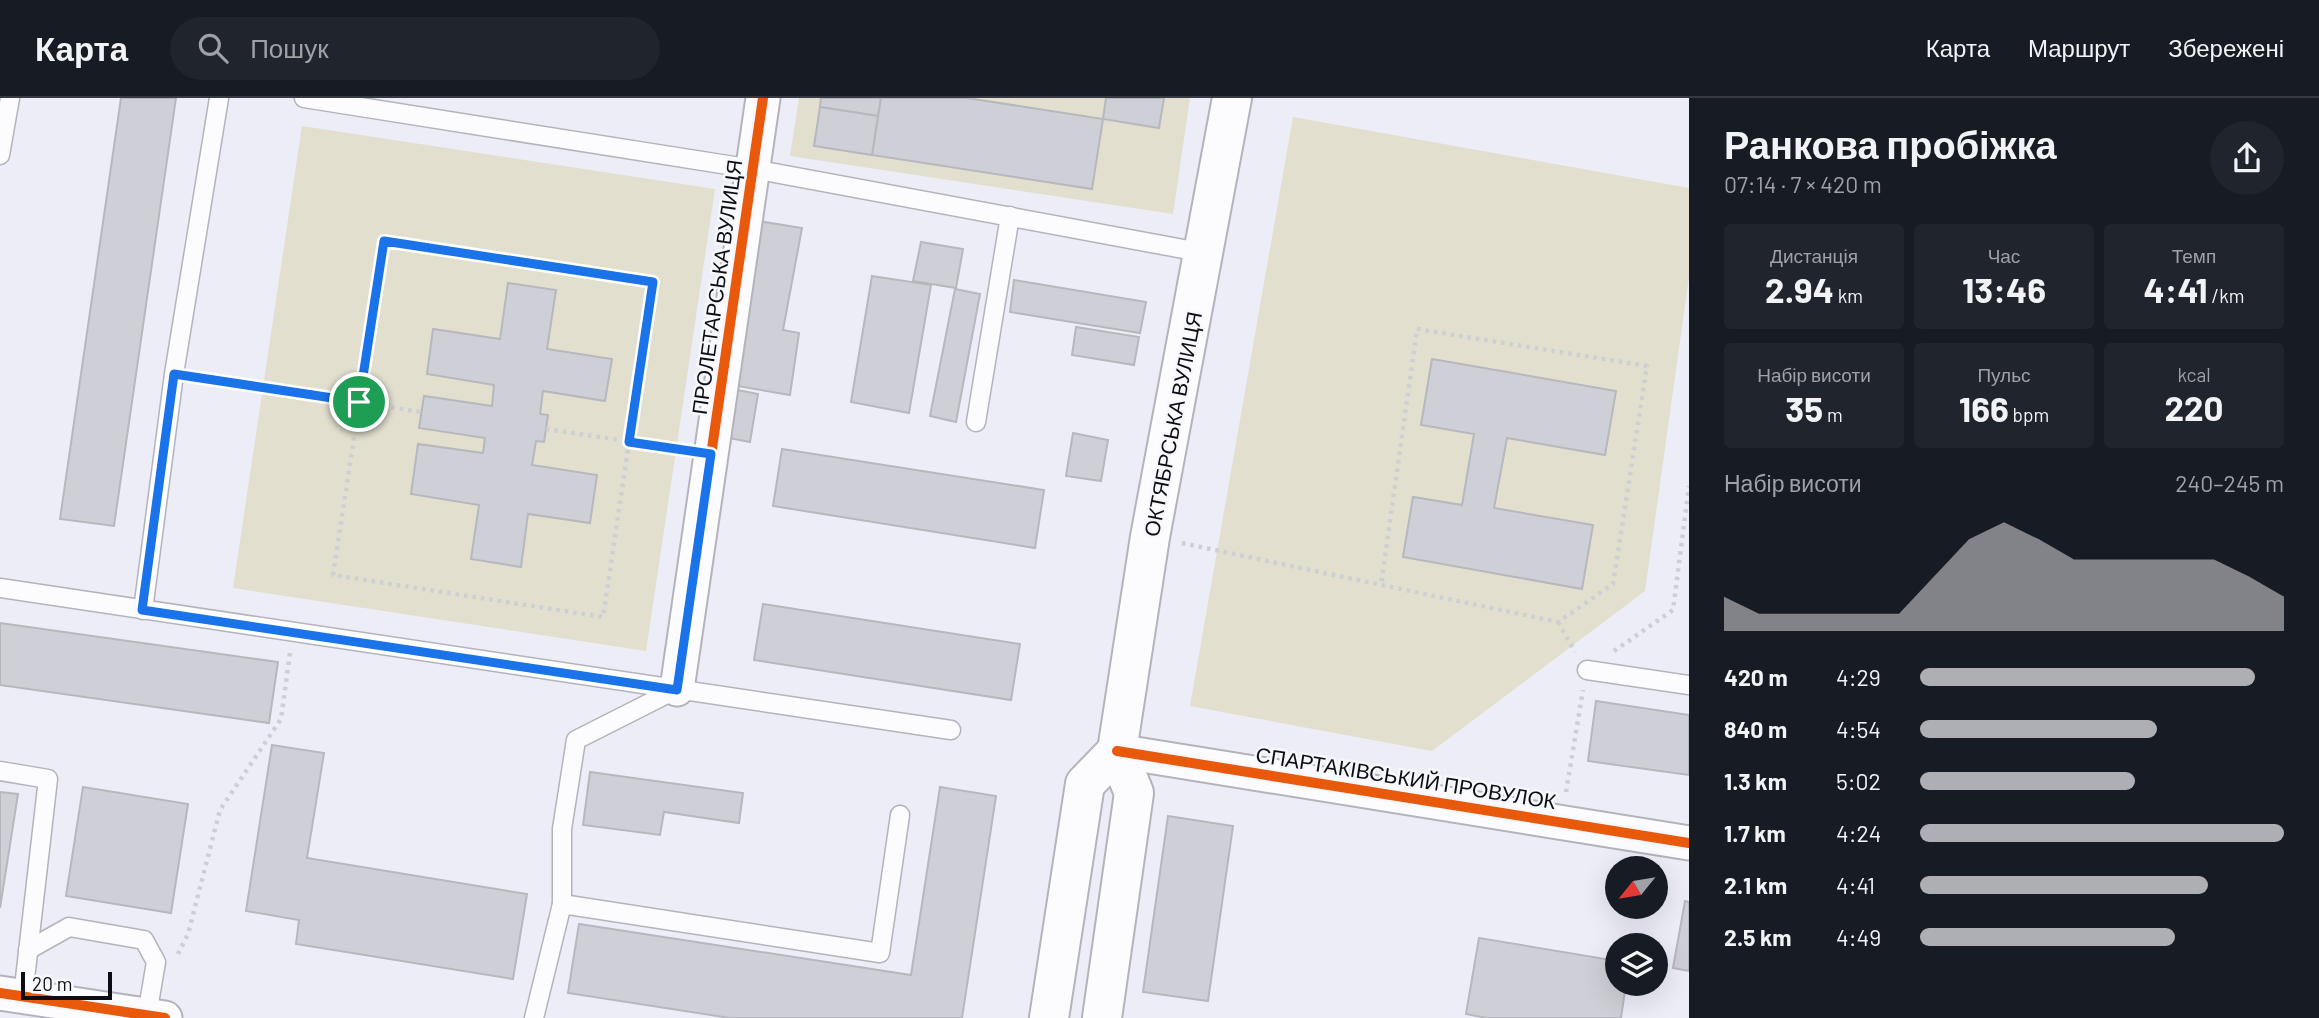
<!DOCTYPE html>
<html lang="uk">
<head>
<meta charset="utf-8">
<style>
  :root { --surface:#171b24; --page:#20242c; --text:#f1f3f6; --muted:#9ea1a6; --line:#363941; --accent:#aeafb4 }
  body { margin:0; font-family:Barlow,sans-serif; background:var(--page); color:var(--text); height:100vh; display:flex; flex-direction:column; font-size:26px; white-space:nowrap }
  * { box-sizing:border-box; margin:0 }
  p { font-size:23px; color:var(--muted) }
  .icon { flex:none; width:38px; height:38px; fill:none; stroke:currentColor; stroke-width:2; stroke-linecap:round; stroke-linejoin:round }
  .map { position:relative; flex:1; overflow:hidden }
  .panel { display:flex; flex-direction:column; background:var(--surface); width:630px }
  .panel>* { flex:none }
  .needle { width:46px; rotate:240deg }
  .controls { position:absolute; left:1605px; top:758px; display:grid; gap:14px }
  .controls a { display:grid; place-items:center; width:63px; height:63px; border-radius:50%; background:var(--surface); box-shadow:0 7px 28px #0002; font-size:35px }
  .scale { position:absolute; left:21px; bottom:18px; width:91px; box-sizing:border-box; padding-left:7px; border:4px solid #0d0d13; border-top:0; font-size:19px; line-height:24px; white-space:nowrap; color:#0d0d13; -webkit-text-stroke:5px #f7f7fe; paint-order:stroke }
  .pin { position:absolute; display:grid; place-items:center; width:60px; height:60px; color:#fff; margin:-30px; border:4px solid #fff; border-radius:50%; box-shadow:0 2px 7px #0007 }
  .round { display:grid; place-items:center; flex:none; width:74px; height:74px; border-radius:37px; background:var(--page) }
  .overview { display:flex; align-items:center; justify-content:space-between; height:119px; padding:0 35px }
  h1 { font-size:38px; font-weight:700; line-height:52px }
  .stats { display:grid; grid-template-columns:repeat(3,1fr); gap:10px; height:119px; padding:7px 35px }
  .stats div { display:grid; align-content:center; border-radius:7px; background:var(--page); text-align:center }
  .stats b { font-size:35px; font-weight:700 }
  .stats small { font-size:19px; font-weight:400 }
  .stats p { font-size:19px }
  .chart { height:196px; padding:14px 35px }
  .chart p { display:flex; justify-content:space-between }
  .chart svg { width:100%; height:126px; margin-top:7px; fill:var(--accent); opacity:.7 }
  ul { padding:0 35px; list-style:none; font-size:23px }
  li { display:grid; grid-template-columns:112px 84px 1fr; align-items:center; height:52px }
  li i { height:18px; border-radius:9px; background:var(--accent) }
  header { display:flex; align-items:center; gap:42px; box-sizing:border-box; height:98px; padding:0 35px; background:var(--surface); border-bottom:2px solid var(--line) }
  header strong { font-size:33px }
  nav { display:flex; gap:38px; margin-inline-start:auto; font-size:24px }
  .search { width:490px; height:63px; background:var(--page); display:flex; align-items:center; gap:18px; box-sizing:border-box; padding:0 24px; border-radius:38px; color:var(--muted); font-size:26px }
  main { display:flex; flex:1; min-height:0 }
  .map>svg:first-child { display:block }
  .green { fill:#e2dfcf }
  .building { fill:#cfcfd7; stroke:#b7b7be; stroke-width:2 }
  .lines { fill:none; stroke-linecap:round; stroke-linejoin:round }
  .lane-casing { stroke:#b3b4bb; stroke-width:21 }
  .street-casing { stroke:#b3b4bb; stroke-width:37 }
  .secondary-casing { stroke:#b3b4bb; stroke-width:42 }
  .path { stroke:#cecfd2; stroke-width:4.5; stroke-dasharray:3.5 5; stroke-linecap:butt }
  .lane { stroke:#fcfcfe; stroke-width:18 }
  .street { stroke:#fcfcfe; stroke-width:33 }
  .secondary { stroke:#fcfcfe; stroke-width:38 }
  .cycleway-casing { stroke:#f7f7fe; stroke-width:15 }
  .cycleway { stroke:#e8590c; stroke-width:10 }
  .route-casing { stroke:#fff; stroke-width:14 }
  .route { stroke:#1a73e8; stroke-width:9 }
  .labels { text-anchor:middle; dominant-baseline:central; stroke-width:5; stroke-linejoin:round; paint-order:stroke }
  .street-label { font-size:21px; fill:#0d0d13; stroke:#f7f7fe }
</style>
</head>
<body>
<header>
<strong>Карта</strong>
<div class="search"><svg class="icon" aria-label="search" viewBox="0 0 24 24"><circle cx="10" cy="10" r="6"/><path d="M15 15l6 6"/></svg>Пошук</div>
<nav><a>Карта</a><a>Маршрут</a><a>Збережені</a></nav>
</header>
<main>
<div class="map">
<svg width="1689" height="920" viewBox="0 0 1689 920">
  <rect width="100%" height="100%" fill="#ecedf7"/>
  <!-- green -->
  <g class="green">
    <polygon points="799,0 1190,0 1173,116 790,58"/>
    <polygon points="1293,19 1689,90 1689,179 1645,493 1432,653 1190,608"/>
    <polygon points="302,28 715,91 646,553 233,490"/>
  </g>
  <!-- building -->
  <g class="building">
    <polygon points="121,0 176,0 114,428 60,421"/>
    <polygon points="821,0 881,0 878,18 820,9"/>
    <polygon points="881,0 967,0 1103,21 1092,91 872,57"/>
    <polygon points="1106,0 1164,0 1159,30 1103,21"/>
    <polygon points="820,9 878,18 872,57 814,48"/>
    <polygon points="758,123 802,130 783,232 799,235 790,297 732,287"/>
    <polygon points="921,144 963,151 956,190 913,183"/>
    <polygon points="872,178 931,187 909,315 851,304"/>
    <polygon points="1014,182 1146,204 1140,235 1010,214"/>
    <polygon points="508,185 556,192 547,251 612,261 605,303 543,293 540,316 548,317 546,331 544,344 536,343 532,367 597,377 590,425 528,416 521,469 471,461 479,407 411,396 418,346 483,355 485,340 419,330 424,298 492,308 494,287 427,276 433,231 500,241"/>
    <polygon points="955,191 980,196 956,324 930,318"/>
    <polygon points="1076,229 1139,239 1134,267 1072,257"/>
    <polygon points="1432,261 1616,293 1605,357 1507,340 1494,410 1593,427 1582,491 1403,459 1413,399 1462,407 1474,336 1421,327"/>
    <polygon points="732,291 758,296 750,344 724,339"/>
    <polygon points="1073,335 1108,342 1101,383 1066,378"/>
    <polygon points="782,351 1044,392 1035,450 773,408"/>
    <polygon points="763,506 1020,546 1011,602 754,562"/>
    <polygon points="0,525 278,564 269,625 0,587"/>
    <polygon points="1596,603 1689,617 1689,677 1588,663"/>
    <polygon points="272,647 324,655 307,760 527,796 513,881 296,846 299,822 246,813"/>
    <polygon points="590,674 743,695 739,725 664,714 660,737 583,727"/>
    <polygon points="83,689 188,706 171,815 66,798"/>
    <polygon points="940,689 996,698 962,920 730,920 568,895 579,826 911,877"/>
    <polygon points="0,694 18,696 0,810"/>
    <polygon points="1168,718 1233,728 1208,903 1143,894"/>
    <polygon points="1685,803 1689,804 1689,873 1673,870"/>
    <polygon points="1479,840 1617,863 1617,886 1626,886 1621,920 1487,920 1466,916"/>
  </g>
  <g class="lines">
    <defs>
      <g id="lane">
        <polyline points="304,0 753,71 1205,155"/>
        <polyline points="0,57 10,0"/>
        <polyline points="976,324 1010,118"/>
        <polyline points="0,490 951,632"/>
        <polyline points="143,512 174,276 219,0"/>
        <polyline points="1587,572 1689,587"/>
        <polyline points="0,673 48,681 23,898"/>
        <polyline points="562,806 880,855 900,717"/>
        <polyline points="28,852 69,829 144,842 156,864 147,917"/>
        <polyline points="534,920 562,806 562,731 576,642 677,591"/>
      </g>
      <g id="street">
        <polyline points="677,591 763,0"/>
        <polyline points="1117,653 1689,745"/>
        <polyline points="0,895 165,920"/>
      </g>
      <g id="secondary">
        <polyline points="1049,920 1085,686 1117,653"/>
        <polyline points="1102,920 1134,695 1117,653 1150,439 1232,0"/>
      </g>
    </defs>
    <!-- lane casing -->
    <use href="#lane" class="lane-casing"/>
    <!-- street casing -->
    <use href="#street" class="street-casing"/>
    <!-- secondary casing -->
    <use href="#secondary" class="secondary-casing"/>
    <!-- path -->
    <g class="path">
      <polygon points="384,143 653,184 603,519 333,477"/>
      <polyline points="198,280 422,314"/>
      <polyline points="546,331 682,351"/>
      <polyline points="1182,445 1558,524 1613,486 1647,268 1417,231 1381,487"/>
      <polyline points="1558,524 1575,554"/>
      <polyline points="1614,553 1673,512 1689,388"/>
      <polyline points="1566,694 1583,592"/>
      <polyline points="178,856 188,836 220,712 281,621 290,555"/>
    </g>
    <!-- lane -->
    <use href="#lane" class="lane"/>
    <!-- street -->
    <use href="#street" class="street"/>
    <!-- secondary -->
    <use href="#secondary" class="secondary"/>
    <defs>
      <g id="cycleway">
        <polyline points="677,591 763,0"/>
        <polyline points="1117,653 1689,745"/>
        <polyline points="0,895 165,920"/>
      </g>
    </defs>
    <!-- cycleway casing -->
    <use href="#cycleway" class="cycleway-casing"/>
    <!-- cycleway -->
    <use href="#cycleway" class="cycleway"/>
  </g>
  <g class="lines">
    <defs>
      <polygon id="route" points="384,143 653,184 629,344 711,356 677,592 142,512 174,276 359,304"/>
    </defs>
    <!-- route casing -->
    <use href="#route" class="route-casing"/>
    <!-- route -->
    <use href="#route" class="route"/>
  </g>
  <g class="labels">
    <!-- street labels -->
    <g class="street-label">
      <text transform="translate(716 189) rotate(-82)">ПРОЛЕТАРСЬКА ВУЛИЦЯ</text>
      <text transform="translate(1172 326) rotate(-79)">ОКТЯБРСЬКА ВУЛИЦЯ</text>
      <text transform="translate(1406 679) rotate(9)">СПАРТАКІВСЬКИЙ ПРОВУЛОК</text>
    </g>
  </g>
</svg>
<div class="controls">
<a><svg class="needle" viewBox="-14 -14 28 28"><path d="M0-13l5 13h-10z" fill="#e53935"/><path d="M0 13l5-13h-10z" fill="#9ea1a6"/></svg></a>
<a><svg class="icon" aria-label="layers" viewBox="0 0 24 24"><path d="M12 4l9 5-9 5-9-5zM3 14l9 5 9-5"/></svg></a>
</div>
<div class="scale">20 m</div>
<div class="pin" style="left:359px;top:304px;background:#1e9e55"><svg class="icon" aria-label="arrive" viewBox="0 0 24 24"><path d="M6 21V4h12l-3 4 3 4H6"/></svg></div>
</div>
<section class="panel">
<div class="overview"><div><h1>Ранкова пробіжка</h1><p>07:14 · 7 × 420 m</p></div><a class="round"><svg class="icon" aria-label="share" viewBox="0 0 24 24"><path d="M12 15V3M7 8l5-5 5 5M5 13v7h14v-7"/></svg></a></div>
<div class="stats">
<div><p>Дистанція</p><b>2.94<small> km</small></b></div>
<div><p>Час</p><b>13:46</b></div>
<div><p>Темп</p><b>4:41<small> /km</small></b></div>
</div>
<div class="stats">
<div><p>Набір висоти</p><b>35<small> m</small></b></div>
<div><p>Пульс</p><b>166<small> bpm</small></b></div>
<div><p>kcal</p><b>220</b></div>
</div>
<div class="chart"><p><span>Набір висоти</span>240–245 m</p>
<svg viewBox="0 0 160 44" preserveAspectRatio="none"><path d="M0 44V32L10 38L20 38L30 38L40 38L50 38L60 25L70 12L80 6L90 12L100 19L110 19L120 19L130 19L140 19L150 25L160 32V44z"/></svg>
</div>
<ul>
<li><b>420 m</b>4:29<i style="width:92%"></i></li>
<li><b>840 m</b>4:54<i style="width:65%"></i></li>
<li><b>1.3 km</b>5:02<i style="width:59%"></i></li>
<li><b>1.7 km</b>4:24<i style="width:100%"></i></li>
<li><b>2.1 km</b>4:41<i style="width:79%"></i></li>
<li><b>2.5 km</b>4:49<i style="width:70%"></i></li>
</ul>
</section>
</main>
</body>
</html>
